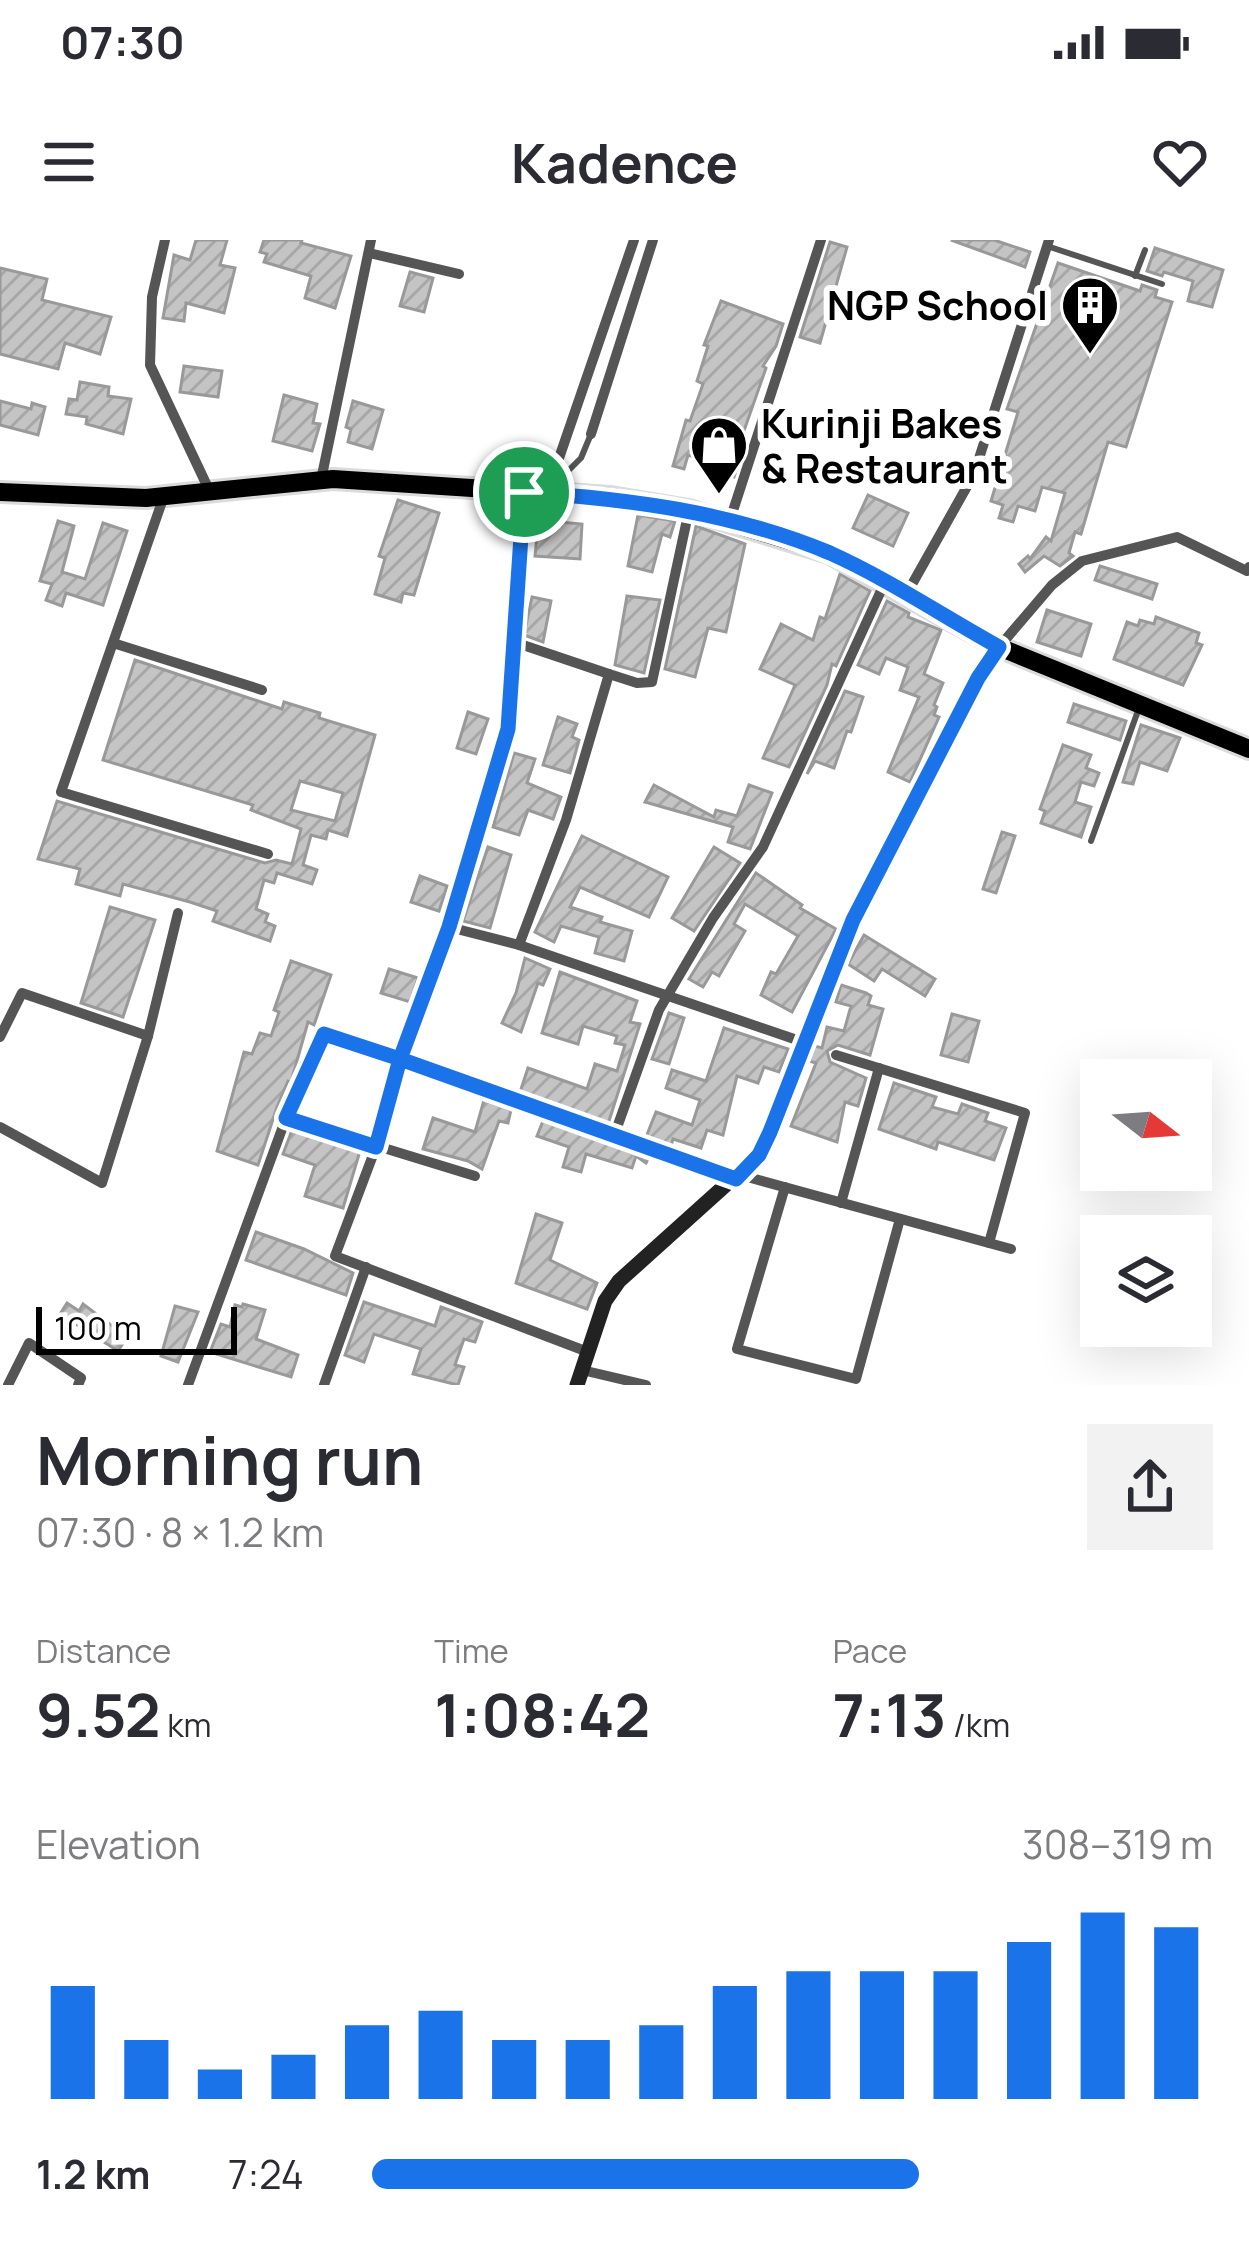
<!DOCTYPE html>
<html lang="en">
<head>
<meta charset="utf-8">
<style>
  :root { --surface:#fff; --page:#f2f2f3; --text:#2b2b33; --muted:#7c7c81; --accent:#1a73e8 }
  body { margin:0; font-family:Manrope,sans-serif; background:var(--page); color:var(--text); height:100vh; display:flex; flex-direction:column; font-size:45px; white-space:nowrap }
  * { box-sizing:border-box; margin:0 }
  p { font-size:39px; color:var(--muted) }
  .icon { flex:none; width:66px; height:66px; fill:none; stroke:currentColor; stroke-width:2; stroke-linecap:round; stroke-linejoin:round }
  .map { position:relative; height:1145px; overflow:hidden }
  .details { display:flex; flex-direction:column; background:var(--surface); flex:1 }
  .details>* { flex:none }
  .needle { width:78px; rotate:107deg }
  .controls { position:absolute; left:1080px; top:819px; display:grid; gap:24px }
  .controls a { display:grid; place-items:center; width:132px; height:132px; border-radius:0px; background:var(--surface); box-shadow:0 12px 48px #0002; font-size:60px }
  .scale { position:absolute; left:36px; bottom:30px; width:201px; box-sizing:border-box; padding-left:12px; border:6px solid #000; border-top:0; font-size:33px; line-height:42px; white-space:nowrap; color:#000; -webkit-text-stroke:9px #fff; paint-order:stroke }
  .pin { position:absolute; display:grid; place-items:center; width:102px; height:102px; color:#fff; margin:-51px; border:6px solid #fff; border-radius:50%; box-shadow:0 3px 12px #0007 }
  .round { display:grid; place-items:center; flex:none; width:126px; height:126px; border-radius:0px; background:var(--page) }
  .head { display:flex; align-items:center; justify-content:space-between; height:204px; padding:0 36px }
  h1 { font-size:66px; font-weight:700; line-height:90px }
  .figures { display:grid; grid-template-columns:repeat(3,1fr); gap:18px; height:204px; padding:12px 36px }
  .figures div { display:grid; align-content:center }
  .figures b { font-size:60px; font-weight:700 }
  .figures small { font-size:33px; font-weight:400 }
  .figures p { font-size:33px }
  .chart { height:336px; padding:24px 36px }
  .chart p { display:flex; justify-content:space-between }
  .chart svg { width:100%; height:216px; margin-top:12px; stroke:var(--accent); stroke-width:6 }
  ul { padding:0 36px; list-style:none; font-size:39px }
  li { display:grid; grid-template-columns:192px 144px 1fr; align-items:center; height:90px }
  li i { height:30px; border-radius:15px; background:var(--accent) }
  .status { display:flex; justify-content:space-between; align-items:center; height:84px; padding:0 60px; background:var(--surface); direction:ltr }
  .status svg { height:33px; fill:currentColor }
  header { display:flex; justify-content:space-between; align-items:center; height:156px; padding:0 36px; background:var(--surface); font-size:54px; font-weight:700 }
  .map>svg:first-child { display:block }
  .building { fill:url(#building-hatch); stroke:#999; stroke-width:3; fill-rule:evenodd }
  .lines { fill:none; stroke-linecap:round; stroke-linejoin:round }
  .primary-casing { stroke:#dbdbdb; stroke-width:24 }
  .lane { stroke:#555; stroke-width:6 }
  .street { stroke:#555; stroke-width:10 }
  .secondary { stroke:#222; stroke-width:15 }
  .primary { stroke:#000; stroke-width:18 }
  .route-casing { stroke:#fff; stroke-width:24 }
  .route { stroke:#1a73e8; stroke-width:15 }
  .labels { text-anchor:middle; dominant-baseline:central; stroke-width:12; stroke-linejoin:round; paint-order:stroke }
  .poi-label { font-size:39px; font-weight:bold; fill:#000; stroke:#fff; text-anchor:end }
</style>
</head>
<body>
<div class="status"><b>07:30</b><svg viewBox="0 0 49 12"><path d="M0 12V9h3v3zM5 12V6h3v6zM10 12V3h3v9zM15 12V0h3v12zM26 1h20v11H26zM47 4h2v5h-2z"/></svg></div>
<header><svg class="icon" aria-label="menu" viewBox="0 0 24 24"><path d="M4 6h16M4 12h16M4 18h16"/></svg>Kadence<svg class="icon" aria-label="heart" viewBox="0 0 24 24"><path d="M12 20l-8-8c-3-5 5-10 8-4 3-6 11-1 8 4z"/></svg></header>
<div class="map">
<svg width="1249" height="1145" viewBox="0 0 1249 1145">
  <defs>
    <pattern id="building-hatch" width="6" height="6" patternUnits="userSpaceOnUse" patternTransform="scale(3)"><rect width="6" height="6" fill="#c4c4c4"/><path d="M-1 1l2-2M0 6l6-6M5 7l2-2" fill="none" stroke="#a7a7a7"/></pattern>
  </defs>
  <rect width="100%" height="100%" fill="#fff"/>
  <!-- building -->
  <g class="building">
    <polygon points="196,0 227,0 220,25 235,28 224,73 186,63 184,81 163,78 174,15 190,20"/>
    <polygon points="264,0 302,0 301,3 351,16 335,68 305,58 311,36 264,22 267,14 260,12"/>
    <polygon points="951,0 994,0 1030,12 1025,27"/>
    <polygon points="830,2 847,7 820,103 800,97"/>
    <polygon points="1155,8 1223,30 1212,67 1188,61 1193,41 1164,32 1162,36 1147,31"/>
    <polygon points="1058,23 1140,51 1142,45 1157,50 1155,57 1172,62 1126,207 1108,202 1081,294 1075,292 1069,313 1073,316 1060,326 1044,316 1025,332 1019,324 1028,316 1030,319 1046,297 1051,301 1065,253 1042,247 1035,271 1018,266 1013,282 999,278 1003,265 991,261 1018,172 1007,169"/>
    <polygon points="0,28 47,39 42,60 111,77 100,114 65,103 58,129 0,114"/>
    <polygon points="410,32 433,38 424,72 400,66"/>
    <polygon points="721,61 783,84 776,106 763,126 766,128 739,205 744,206 734,237 724,234 727,226 688,215 684,229 673,226 686,180 690,181 703,144 697,141 708,106 704,105"/>
    <polygon points="184,126 222,131 218,157 180,152"/>
    <polygon points="80,142 109,147 108,156 131,159 123,194 86,184 87,177 66,174 69,159 77,160"/>
    <polygon points="284,155 317,164 313,183 320,184 312,211 273,201"/>
    <polygon points="0,161 31,169 32,163 45,167 38,195 0,185"/>
    <polygon points="353,161 383,170 372,209 348,202 351,189 346,187"/>
    <polygon points="868,255 908,273 893,306 853,288"/>
    <polygon points="398,260 439,273 414,355 403,353 401,362 375,354 385,318 379,316"/>
    <polygon points="540,266 560,267 559,282 582,284 580,319 535,316"/>
    <polygon points="638,275 675,281 670,297 662,294 652,332 628,326"/>
    <polygon points="58,281 74,286 62,332 85,339 103,283 127,291 103,365 66,353 62,366 46,360 52,344 40,341"/>
    <polygon points="696,286 745,304 726,392 708,388 695,437 665,429"/>
    <polygon points="1100,326 1157,344 1152,359 1095,340"/>
    <polygon points="840,334 870,351 836,426 832,424 827,445 789,527 763,518 795,445 760,429 781,384 813,400 820,377 825,379"/>
    <polygon points="627,356 660,360 644,433 615,425"/>
    <polygon points="532,357 551,361 543,402 524,395"/>
    <polygon points="887,361 909,373 908,377 941,390 924,434 943,443 934,465 937,467 934,475 939,477 910,542 888,532 919,457 900,450 908,427 886,418 879,434 858,425"/>
    <polygon points="1047,370 1091,384 1081,416 1037,402"/>
    <polygon points="1156,377 1199,393 1196,403 1202,405 1183,445 1114,419 1127,382 1138,386 1140,380 1154,384"/>
    <path d="M135 420 282 469 284 462 320 473 319 478 375 495 347 596 328 590 326 599 311 595 303 625 317 630 312 644 277 633 274 643 264 640 256 669 268 674 265 682 275 686 270 701 213 681 217 671 190 662 123 644 120 656 76 644 80 629 38 619 57 561 265 623 276 620 292 624 301 589 251 570 253 565 103 520ZM300 541 343 553 335 581 291 570Z"/>
    <polygon points="845,451 863,457 851,492 847,491 834,528 815,521 807,534"/>
    <polygon points="1074,464 1126,481 1120,500 1068,482"/>
    <polygon points="468,472 488,479 476,514 457,508"/>
    <polygon points="558,477 577,484 572,497 579,500 570,533 543,525"/>
    <polygon points="1141,485 1180,498 1167,531 1140,522 1133,544 1123,542"/>
    <polygon points="1063,505 1091,515 1086,528 1099,533 1094,546 1081,542 1075,562 1091,567 1081,597 1041,583 1045,571 1040,569"/>
    <polygon points="514,513 535,519 527,543 561,557 553,579 528,570 519,595 493,587"/>
    <polygon points="654,545 714,577 716,570 737,576 749,545 772,553 750,609 728,602 733,587 645,562"/>
    <polygon points="1002,592 1015,596 996,653 983,649"/>
    <polygon points="582,596 668,637 649,677 580,647 570,667 602,677 600,682 632,691 624,721 595,713 599,697 561,686 554,702 535,692"/>
    <polygon points="488,607 511,615 490,688 463,681"/>
    <polygon points="714,607 740,623 694,691 672,678"/>
    <polygon points="756,633 802,665 800,668 836,689 792,772 761,755 771,732 776,734 798,696 745,664 734,684 745,691 719,736 712,732 703,747 689,739"/>
    <polygon points="420,636 447,646 439,671 411,662"/>
    <polygon points="110,667 155,680 123,777 81,763"/>
    <polygon points="864,695 935,739 925,756 882,729 874,741 848,724"/>
    <polygon points="525,718 550,729 543,745 538,743 521,792 502,783 516,753"/>
    <polygon points="291,721 331,735 314,785 308,782 291,842 288,841 277,867 258,925 217,911 244,812 252,814 260,793 271,796 279,772 274,770"/>
    <polygon points="389,729 418,738 410,762 381,753"/>
    <polygon points="560,732 637,761 630,782 640,784 608,884 520,852 528,828 587,849 595,824 617,831 625,805 615,803 617,796 583,786 578,804 542,793"/>
    <polygon points="841,745 866,753 871,756 868,765 883,769 870,815 838,805 827,811 830,822 866,838 858,866 845,862 837,902 791,886 816,823 809,821 815,806 822,808 827,787 844,791 851,766 836,762"/>
    <polygon points="669,773 684,778 669,824 652,819"/>
    <polygon points="952,774 979,781 968,822 941,815"/>
    <polygon points="724,788 788,809 779,832 764,827 758,843 737,836 723,895 707,890 701,908 673,899 671,906 646,897 656,872 692,885 700,860 666,848 672,830 706,841"/>
    <polygon points="894,843 936,857 932,867 958,874 962,864 988,873 985,881 1006,888 994,920 938,902 936,909 879,889"/>
    <polygon points="484,860 511,870 508,883 499,881 482,929 468,921 423,909 433,878 475,892"/>
    <polygon points="543,881 611,905 648,919 646,923 636,916 632,928 586,914 581,932 563,927 569,907 537,896"/>
    <polygon points="292,890 360,911 343,968 305,956 315,925 283,914"/>
    <polygon points="536,974 562,983 550,1020 597,1043 587,1069 516,1043"/>
    <polygon points="256,992 304,1009 353,1033 346,1055 246,1020"/>
    <polygon points="364,1062 435,1086 441,1067 482,1082 475,1102 464,1099 455,1125 464,1127 458,1145 413,1134 421,1109 374,1094 364,1122 345,1115"/>
    <polygon points="67,1063 79,1071 83,1064 127,1097 118,1111 60,1074"/>
    <polygon points="243,1064 265,1070 256,1099 298,1115 291,1137 210,1112 221,1084 230,1087 235,1065 242,1067"/>
    <polygon points="175,1066 198,1072 178,1122 161,1116"/>
  </g>
  <g class="lines">
    <defs>
      <polyline id="primary" points="0,252 146,258 333,239 611,257 689,270 829,313 999,407 1249,509"/>
    </defs>
    <!-- primary casing -->
    <use href="#primary" class="primary-casing"/>
    <!-- lane -->
    <g class="lane">
      <polyline points="1047,6 1162,44"/>
      <polyline points="1135,36 1145,10"/>
      <polyline points="551,248 581,218 591,194"/>
      <polyline points="1091,601 1139,468"/>
    </g>
    <!-- street -->
    <g class="street">
      <polyline points="165,0 152,57 150,125 210,252"/>
      <polyline points="369,13 459,34"/>
      <polyline points="591,194 653,0"/>
      <polyline points="321,240 371,0"/>
      <polyline points="525,252 508,489 449,687 401,819 376,907 335,1016 588,1112"/>
      <polyline points="547,253 634,0"/>
      <polyline points="164,256 61,552 268,614"/>
      <polyline points="730,280 821,0"/>
      <polyline points="906,355 974,234 1049,0"/>
      <polyline points="113,403 262,450"/>
      <polyline points="999,407 1052,345 1082,321 1177,297 1247,331 1249,327"/>
      <polyline points="609,434 637,443 652,442 689,270"/>
      <polyline points="449,687 519,705 566,580 609,434 514,402"/>
      <polyline points="519,705 803,802"/>
      <polyline points="0,797 22,753 148,796"/>
      <polyline points="836,815 1025,873 989,1003"/>
      <polyline points="286,878 475,936"/>
      <polyline points="0,887 102,943 148,796 178,673"/>
      <polyline points="740,935 1011,1009"/>
      <polyline points="734,939 614,896 659,770 713,678 763,607 885,342"/>
      <polyline points="785,947 737,1109 856,1139 900,979"/>
      <polyline points="841,963 879,828"/>
      <polyline points="582,1130 646,1145"/>
      <polyline points="8,1145 29,1103 81,1138 78,1145"/>
      <polyline points="188,1145 286,878 324,793 614,896"/>
      <polyline points="324,1145 366,1027"/>
    </g>
    <!-- secondary -->
    <polyline class="secondary" points="577,1145 605,1061 619,1041 759,915 852,680 978,438 999,407"/>
    <!-- primary -->
    <use href="#primary" class="primary"/>
  </g>
  <g class="lines">
    <defs>
      <path id="route" d="M524 252 508 489 449 687 400 819 324 794 286 878 376 907 400 819 736 939 759 915 770 892 853 680 978 438 999 407C943 376 888 339 830 313 732 272 629 259 524 252"/>
    </defs>
    <!-- route casing -->
    <use href="#route" class="route-casing"/>
    <!-- route -->
    <use href="#route" class="route"/>
  </g>
  <!-- icons -->
  <defs>
    <symbol id="building-pin" viewBox="-11 -11 22 30"><path d="M0 17L-7.5 6A9.5 9.5 0 1 1 7.5 6Z" fill="#000" stroke="#fff"/><path d="M-4-6H4V6H1V3H-1V6H-4ZM-2.5-4.3h1.7v1.8h-1.7ZM.8-4.3h1.7v1.8H.8ZM-2.5-1h1.7V.8h-1.7ZM.8-1h1.7V.8H.8Z" fill="#fff"/></symbol>
    <symbol id="shop-pin" viewBox="-11 -11 22 30"><path d="M0 17L-7.5 6A9.5 9.5 0 1 1 7.5 6Z" fill="#000" stroke="#fff"/><path d="M-5-2.5h2.3a2.7 3.5 0 0 1 5.4 0H5L5.5 6h-11ZM-1.5-2.5h3a1.5 2.3 0 0 0-3 0Z" fill="#fff"/></symbol>
  </defs>
  <g fill-rule="evenodd">
    <use href="#building-pin" x="1057" y="32" width="66" height="90"/>
    <use href="#shop-pin" x="686" y="172" width="66" height="90"/>
  </g>
  <g class="labels">
    <!-- poi labels -->
    <g class="poi-label">
      <text x="1048" y="65">NGP School</text>
      <text x="761" y="183" text-anchor="start">Kurinji Bakes<tspan x="761" dy="45">&amp; Restaurant</tspan></text>
    </g>
  </g>
</svg>
<div class="controls">
<a><svg class="needle" viewBox="-14 -14 28 28"><path d="M0-13l5 13h-10z" fill="#e53935"/><path d="M0 13l5-13h-10z" fill="#7c7c81"/></svg></a>
<a><svg class="icon" aria-label="layers" viewBox="0 0 24 24"><path d="M12 4l9 5-9 5-9-5zM3 14l9 5 9-5"/></svg></a>
</div>
<div class="scale">100 m</div>
<div class="pin" style="left:524px;top:252px;background:#1e9e55"><svg class="icon" aria-label="arrive" viewBox="0 0 24 24"><path d="M6 21V4h12l-3 4 3 4H6"/></svg></div>
</div>
<section class="details">
<div class="head"><div><h1>Morning run</h1><p>07:30 · 8 × 1.2 km</p></div><a class="round"><svg class="icon" aria-label="share" viewBox="0 0 24 24"><path d="M12 15V3M7 8l5-5 5 5M5 13v7h14v-7"/></svg></a></div>
<div class="figures">
<div><p>Distance</p><b>9.52<small> km</small></b></div>
<div><p>Time</p><b>1:08:42</b></div>
<div><p>Pace</p><b>7:13<small> /km</small></b></div>
</div>
<div class="chart"><p><span>Elevation</span>308–319 m</p>
<svg viewBox="0 0 160 44" preserveAspectRatio="none"><path d="M5 44V21M15 44V32M25 44V38M35 44V35M45 44V29M55 44V26M65 44V32M75 44V32M85 44V29M95 44V21M105 44V18M115 44V18M125 44V18M135 44V12M145 44V6M155 44V9"/></svg>
</div>
<ul>
<li><b>1.2 km</b>7:24<i style="width:65%"></i></li>
</ul>
</section>
</body>
</html>
